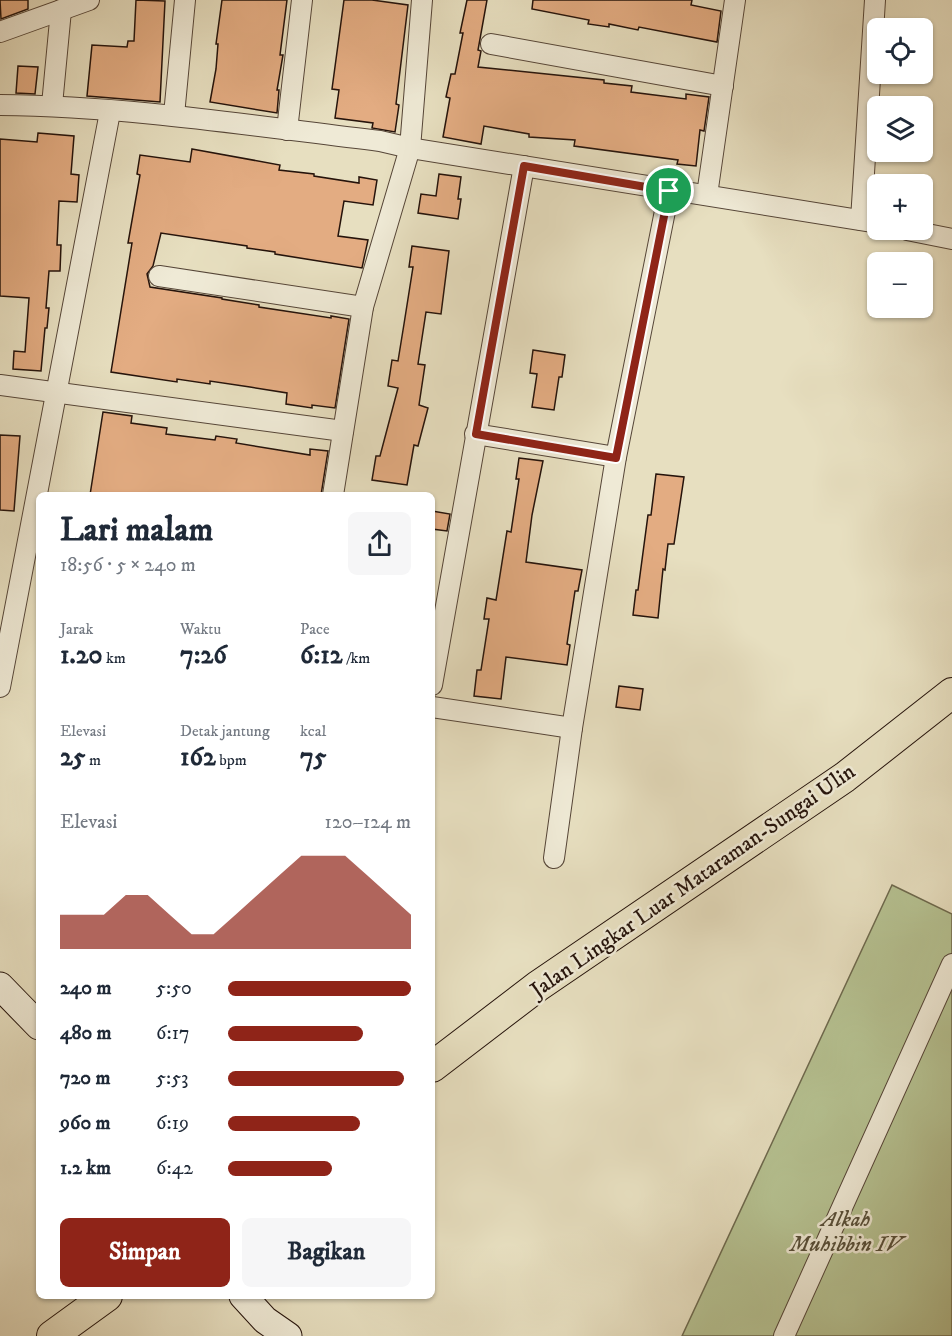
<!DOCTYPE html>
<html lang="id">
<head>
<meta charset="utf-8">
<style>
  :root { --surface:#fff; --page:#f6f6f7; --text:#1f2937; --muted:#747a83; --accent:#8f2418 }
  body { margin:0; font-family:"IM FELL DW Pica",serif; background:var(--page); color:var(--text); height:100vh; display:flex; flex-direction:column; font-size:22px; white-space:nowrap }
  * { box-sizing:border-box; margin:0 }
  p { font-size:20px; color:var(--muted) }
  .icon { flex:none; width:33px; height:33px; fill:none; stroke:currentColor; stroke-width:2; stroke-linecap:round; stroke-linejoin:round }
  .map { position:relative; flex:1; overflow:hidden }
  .drawer { position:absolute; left:36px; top:492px; width:399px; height:807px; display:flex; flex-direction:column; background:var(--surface); border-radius:9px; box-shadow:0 2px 4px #0004 }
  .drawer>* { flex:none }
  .tools { position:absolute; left:867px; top:18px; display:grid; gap:12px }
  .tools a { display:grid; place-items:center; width:66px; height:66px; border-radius:9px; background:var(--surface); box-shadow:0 2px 4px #0004; font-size:30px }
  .pin { position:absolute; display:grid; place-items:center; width:51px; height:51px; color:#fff; margin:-26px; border:3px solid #fff; border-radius:50%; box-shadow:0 2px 6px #0007 }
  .round { display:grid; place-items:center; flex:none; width:63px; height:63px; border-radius:9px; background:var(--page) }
  .head { display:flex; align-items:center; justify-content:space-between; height:102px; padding:0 24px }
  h1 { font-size:33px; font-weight:800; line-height:45px }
  .figures { display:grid; grid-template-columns:repeat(3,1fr); gap:9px; height:102px; padding:6px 24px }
  .figures div { display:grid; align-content:center }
  .figures b { font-size:26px; font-weight:800 }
  .figures small { font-size:16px; font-weight:400 }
  .figures p { font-size:16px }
  .chart { height:168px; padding:12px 24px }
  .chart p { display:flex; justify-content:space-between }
  .chart svg { width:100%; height:108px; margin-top:6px; fill:var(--accent); opacity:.7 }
  .primary-button { display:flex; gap:12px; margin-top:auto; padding:12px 24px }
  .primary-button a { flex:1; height:69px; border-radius:9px; background:var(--accent); color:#fff; font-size:24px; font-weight:800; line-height:69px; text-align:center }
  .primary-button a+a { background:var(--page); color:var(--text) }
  ul { padding:0 24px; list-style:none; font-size:20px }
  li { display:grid; grid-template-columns:96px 72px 1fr; align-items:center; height:45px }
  li i { height:15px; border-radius:8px; background:var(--accent) }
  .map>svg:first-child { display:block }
  .green { fill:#b6c292; stroke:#6e6a4e; stroke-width:1.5 }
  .building { fill:#e3ac82; stroke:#25130b; stroke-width:1.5 }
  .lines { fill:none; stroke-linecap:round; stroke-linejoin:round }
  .street-casing { stroke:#564638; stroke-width:22 }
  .secondary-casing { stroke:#25130b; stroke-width:29 }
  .primary-casing { stroke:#25130b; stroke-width:32 }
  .street { stroke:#efead6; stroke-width:20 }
  .secondary { stroke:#efead6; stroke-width:27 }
  .primary { stroke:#e7dfc0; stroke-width:30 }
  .route-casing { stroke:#fff; stroke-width:12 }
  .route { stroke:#8f2418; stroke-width:8 }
  .labels { text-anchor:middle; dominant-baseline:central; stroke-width:5; stroke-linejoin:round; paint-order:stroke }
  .street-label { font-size:22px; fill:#25130b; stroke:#efead6 }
  .park-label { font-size:22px; font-style:italic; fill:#58503a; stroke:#efead6 }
</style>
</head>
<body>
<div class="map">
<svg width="952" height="1336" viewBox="0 0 952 1336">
  <rect width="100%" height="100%" fill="#e7dfc0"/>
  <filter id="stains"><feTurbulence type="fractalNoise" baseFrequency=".00333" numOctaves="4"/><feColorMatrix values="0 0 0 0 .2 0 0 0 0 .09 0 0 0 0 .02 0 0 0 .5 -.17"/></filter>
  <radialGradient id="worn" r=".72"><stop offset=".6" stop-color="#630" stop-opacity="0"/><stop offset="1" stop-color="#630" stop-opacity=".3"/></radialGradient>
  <!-- green -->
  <polygon class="green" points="892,885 952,914 952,1336 682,1336"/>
  <!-- building -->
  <g class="building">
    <polygon points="0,0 28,0 28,9 1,19"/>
    <polygon points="136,0 165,1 160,102 87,96 92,45 127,47 128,41 134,41"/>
    <polygon points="222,0 287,0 280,55 283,55 277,90 279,90 277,113 210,102 216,69 218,44 216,44"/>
    <polygon points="344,0 372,0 408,5 396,104 399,105 395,132 372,128 373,123 335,118 339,90 332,89"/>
    <polygon points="467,0 487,0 478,50 481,51 478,67 604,80 604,83 632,86 631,92 686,99 686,94 709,97 704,131 700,130 696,166 677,164 678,160 574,146 575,140 529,137 529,134 484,126 481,144 443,137 450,98 446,97 451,74 455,74 463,33 460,33"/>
    <polygon points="533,0 692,0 691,5 721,11 717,42 639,27 638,30 609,24 609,27 588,24 589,20 532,9"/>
    <polygon points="18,66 38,67 35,94 16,93"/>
    <polygon points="38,133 74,136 71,174 79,175 77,202 59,201 57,245 61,245 60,271 49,271 46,308 49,308 47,328 45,328 41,371 13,369 14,351 25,352 29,298 0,296 0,139 37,142"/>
    <polygon points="192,149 280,165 279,170 314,174 314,176 359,183 359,177 377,180 373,205 344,201 338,236 368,240 362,268 275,254 275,252 247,248 247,246 161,233 153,266 147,274 150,287 222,298 222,299 259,305 259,307 331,318 331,316 349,319 335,408 312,405 312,408 286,404 287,393 250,387 210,381 210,384 177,379 177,382 111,372 132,243 128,243 140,175 137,174 140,155 190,162"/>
    <polygon points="439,174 461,177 458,199 461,199 458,219 418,213 421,194 436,196"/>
    <polygon points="412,246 449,251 441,314 426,312 418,364 425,365 419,405 428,408 418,446 414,445 407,485 372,480 376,456 380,456 398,388 388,386 392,360 398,361 404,324 413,267 409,267"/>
    <polygon points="533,350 565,355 562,377 559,377 554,410 532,407 537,374 530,373"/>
    <polygon points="103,412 132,416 131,423 167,428 166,434 215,440 216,436 237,439 236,443 310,455 310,449 328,451 321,495 90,495"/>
    <polygon points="0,435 20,436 14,511 0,510"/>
    <polygon points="519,458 543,461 532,515 526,562 582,570 578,591 575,591 567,644 570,645 567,665 506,657 501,699 474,696 477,670 481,670 489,619 484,619 487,598 496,600 507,531 511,532 519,479 516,479"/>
    <polygon points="656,474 684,477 674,544 668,544 665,570 663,569 658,618 633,615 636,590 638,590 648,515 651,515"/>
    <polygon points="432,511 450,514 447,531 432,529"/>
    <polygon points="619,686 643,689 640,710 616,707"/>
  </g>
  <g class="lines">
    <defs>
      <g id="street">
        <polyline points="0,32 89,0"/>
        <polyline points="491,44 723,86"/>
        <path d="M0 105C127 106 254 126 380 141L410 148 878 223"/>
        <polyline points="52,105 61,10"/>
        <polyline points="174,115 185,0"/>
        <polyline points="287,130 302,0"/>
        <polyline points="707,195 735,0"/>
        <polyline points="861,220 875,0"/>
        <polyline points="907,230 952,239"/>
        <polyline points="159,276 363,307"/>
        <polyline points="0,385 343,431"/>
        <polyline points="475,434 616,457"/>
        <polyline points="333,495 363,307 410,148 422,0"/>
        <polyline points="432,685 524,166"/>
        <polyline points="0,687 110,112"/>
        <polyline points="432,707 572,728"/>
        <polyline points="554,858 572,728 616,457 669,191"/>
        <polyline points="784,1336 952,964"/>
      </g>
      <g id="secondary">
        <polyline points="0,986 39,1026"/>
        <polyline points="243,1296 265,1320 288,1336"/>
      </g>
      <g id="primary">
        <polyline points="432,1067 538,986 845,777 952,693"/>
        <polyline points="52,1336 107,1296"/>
      </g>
    </defs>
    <!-- street casing -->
    <use href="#street" class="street-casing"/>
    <!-- secondary casing -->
    <use href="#secondary" class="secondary-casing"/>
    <!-- primary casing -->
    <use href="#primary" class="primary-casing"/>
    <!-- street -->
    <use href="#street" class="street"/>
    <!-- secondary -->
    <use href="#secondary" class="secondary"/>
    <!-- primary -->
    <use href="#primary" class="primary"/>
  </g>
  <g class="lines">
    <defs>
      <polygon id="route" points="524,166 669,191 616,458 476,434"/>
    </defs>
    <!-- route casing -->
    <use href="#route" class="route-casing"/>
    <!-- route -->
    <use href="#route" class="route"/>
  </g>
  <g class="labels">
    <!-- street labels -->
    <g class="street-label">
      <text transform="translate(693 881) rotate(-35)">Jalan Lingkar Luar Mataraman-Sungai Ulin</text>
    </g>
    <!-- park labels -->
    <g class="park-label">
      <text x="846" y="1219">Alkah<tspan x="846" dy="25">Muhibbin IV</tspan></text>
    </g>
  </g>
  <rect width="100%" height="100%" filter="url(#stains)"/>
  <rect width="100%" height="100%" fill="url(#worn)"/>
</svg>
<div class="tools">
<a><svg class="icon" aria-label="locate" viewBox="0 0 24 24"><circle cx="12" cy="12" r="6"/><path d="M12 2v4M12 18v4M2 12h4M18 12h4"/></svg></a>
<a><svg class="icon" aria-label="layers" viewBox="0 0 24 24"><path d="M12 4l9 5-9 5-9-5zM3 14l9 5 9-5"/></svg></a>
<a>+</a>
<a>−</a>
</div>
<div class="pin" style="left:669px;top:191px;background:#1e9e55"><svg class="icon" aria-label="arrive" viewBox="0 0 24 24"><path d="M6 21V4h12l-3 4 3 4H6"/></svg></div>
<section class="drawer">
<div class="head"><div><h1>Lari malam</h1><p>18:56 · 5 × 240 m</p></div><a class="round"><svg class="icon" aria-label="share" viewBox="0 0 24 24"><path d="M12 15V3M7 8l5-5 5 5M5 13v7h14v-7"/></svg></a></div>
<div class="figures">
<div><p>Jarak</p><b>1.20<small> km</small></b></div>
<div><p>Waktu</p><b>7:26</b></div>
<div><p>Pace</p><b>6:12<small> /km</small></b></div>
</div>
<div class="figures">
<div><p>Elevasi</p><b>25<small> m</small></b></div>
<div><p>Detak jantung</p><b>162<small> bpm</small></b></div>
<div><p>kcal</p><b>75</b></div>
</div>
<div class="chart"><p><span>Elevasi</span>120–124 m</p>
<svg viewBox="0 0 160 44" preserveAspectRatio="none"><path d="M0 44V30L10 30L20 30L30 22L40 22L50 30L60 38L70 38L80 30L90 22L100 14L110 6L120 6L130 6L140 14L150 22L160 30V44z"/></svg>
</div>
<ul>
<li><b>240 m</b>5:50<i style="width:100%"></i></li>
<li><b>480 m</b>6:17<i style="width:74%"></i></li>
<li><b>720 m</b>5:53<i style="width:96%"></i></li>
<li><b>960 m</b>6:19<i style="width:72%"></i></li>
<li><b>1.2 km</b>6:42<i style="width:57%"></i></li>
</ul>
<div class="primary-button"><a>Simpan</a><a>Bagikan</a></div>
</section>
</div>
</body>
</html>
